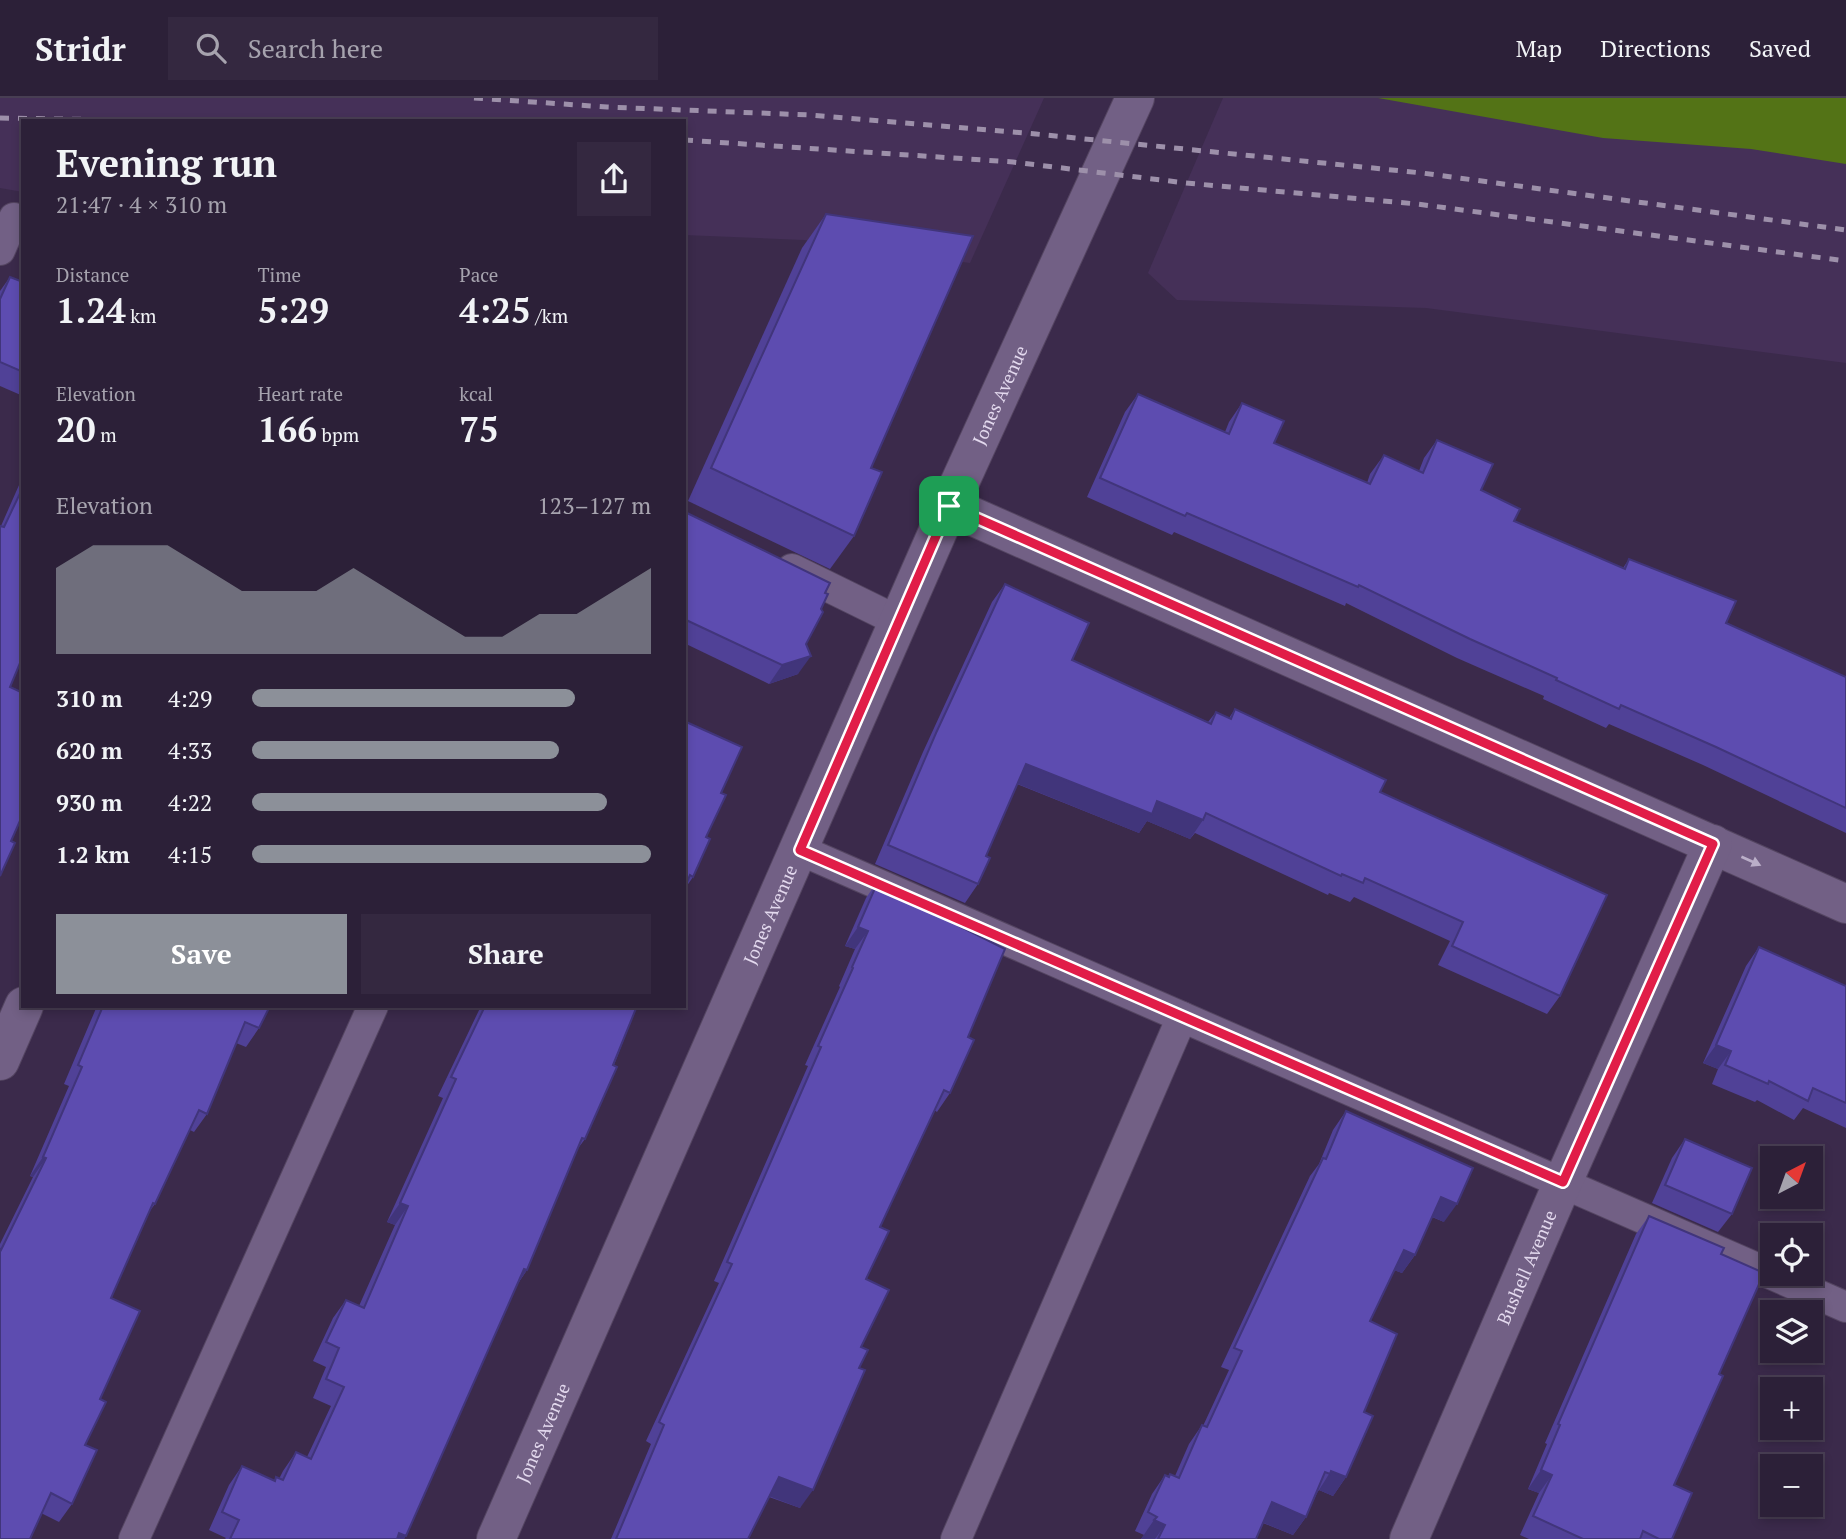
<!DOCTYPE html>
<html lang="en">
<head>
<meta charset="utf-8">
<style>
  :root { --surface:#2c2038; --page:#342840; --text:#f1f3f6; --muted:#a6a3ae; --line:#483e53; --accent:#8c9099 }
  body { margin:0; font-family:"PT Serif",serif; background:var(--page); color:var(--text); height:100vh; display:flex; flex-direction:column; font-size:26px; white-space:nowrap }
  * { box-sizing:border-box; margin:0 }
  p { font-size:23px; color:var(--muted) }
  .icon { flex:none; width:38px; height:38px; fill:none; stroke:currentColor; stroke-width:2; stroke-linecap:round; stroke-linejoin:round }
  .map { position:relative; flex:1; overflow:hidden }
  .details { position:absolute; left:21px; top:21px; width:665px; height:889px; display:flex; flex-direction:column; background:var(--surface); border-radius:0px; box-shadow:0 4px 10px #0003,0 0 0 2px var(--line) }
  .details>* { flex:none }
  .needle { width:46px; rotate:41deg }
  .tools { position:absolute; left:1760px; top:1048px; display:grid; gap:14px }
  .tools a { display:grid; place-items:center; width:63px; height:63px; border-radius:0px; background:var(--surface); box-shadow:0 4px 10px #0003,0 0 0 2px var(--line); font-size:35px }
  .pin { position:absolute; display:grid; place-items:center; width:60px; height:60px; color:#fff; margin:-30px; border-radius:14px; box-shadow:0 4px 10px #0006 }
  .round { display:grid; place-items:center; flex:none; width:74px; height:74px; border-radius:0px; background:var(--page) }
  .head { display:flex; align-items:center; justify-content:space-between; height:119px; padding:0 35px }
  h1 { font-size:38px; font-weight:600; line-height:52px }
  .figures { display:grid; grid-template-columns:repeat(3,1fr); gap:10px; height:119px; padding:7px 35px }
  .figures div { display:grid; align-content:center }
  .figures b { font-size:35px; font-weight:600 }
  .figures small { font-size:19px; font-weight:400 }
  .figures p { font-size:19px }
  .chart { height:196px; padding:14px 35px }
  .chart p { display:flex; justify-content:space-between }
  .chart svg { width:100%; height:126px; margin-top:7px; fill:var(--accent); opacity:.7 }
  .primary-button { display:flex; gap:14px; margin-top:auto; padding:14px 35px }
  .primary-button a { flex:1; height:80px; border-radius:0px; background:var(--accent); color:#fff; font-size:28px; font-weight:600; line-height:80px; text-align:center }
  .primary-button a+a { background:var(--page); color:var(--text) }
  ul { padding:0 35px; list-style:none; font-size:23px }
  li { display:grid; grid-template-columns:112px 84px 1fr; align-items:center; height:52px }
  li i { height:18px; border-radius:9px; background:var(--accent) }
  header { display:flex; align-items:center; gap:42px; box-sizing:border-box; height:98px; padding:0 35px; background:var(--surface); border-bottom:2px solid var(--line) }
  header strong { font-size:33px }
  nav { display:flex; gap:38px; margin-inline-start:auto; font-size:24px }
  .search { width:490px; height:63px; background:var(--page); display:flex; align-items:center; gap:18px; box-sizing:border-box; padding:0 24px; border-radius:0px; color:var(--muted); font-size:26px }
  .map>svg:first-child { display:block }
  .built { fill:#453058 }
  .forest { fill:#537316 }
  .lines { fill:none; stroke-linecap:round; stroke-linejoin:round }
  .lane-casing { stroke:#544561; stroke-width:32 }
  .street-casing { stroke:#544561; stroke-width:40 }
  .secondary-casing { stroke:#544561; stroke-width:40 }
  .lane { stroke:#726085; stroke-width:30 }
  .street { stroke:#726085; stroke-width:38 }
  .secondary { stroke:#726085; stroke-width:38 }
  .rail { stroke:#9d90aa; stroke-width:5; stroke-dasharray:9 9; stroke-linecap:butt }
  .wall { fill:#504197 }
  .shaded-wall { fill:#41357b }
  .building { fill:#5d4cb0; stroke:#41357b; stroke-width:2 }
  .oneway { fill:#bbafc9 }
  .route-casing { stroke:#fff; stroke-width:14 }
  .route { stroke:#e11d48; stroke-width:9 }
  .labels { text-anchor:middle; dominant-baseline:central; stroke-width:6; stroke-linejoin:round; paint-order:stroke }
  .street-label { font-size:18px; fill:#e3d9ee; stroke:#312040 }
</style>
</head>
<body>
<header>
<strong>Stridr</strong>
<div class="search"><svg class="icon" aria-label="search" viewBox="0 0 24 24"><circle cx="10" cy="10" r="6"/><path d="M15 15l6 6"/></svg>Search here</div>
<nav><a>Map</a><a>Directions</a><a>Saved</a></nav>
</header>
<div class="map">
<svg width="1846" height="1441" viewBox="0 0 1846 1441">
  <rect width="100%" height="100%" fill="#3b2a4b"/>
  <!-- built -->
  <g class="built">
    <polygon points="0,0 1044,0 970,165 804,142 684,137 684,23 23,23 23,94 0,90"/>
    <polygon points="1223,0 1846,0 1846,265 1426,210 1177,202 1148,175"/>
  </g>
  <!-- forest -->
  <polygon class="forest" points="1378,0 1846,0 1846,66 1751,51 1603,40"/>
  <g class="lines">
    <defs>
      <g id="lane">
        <polyline points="0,152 14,120 23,124"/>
        <polyline points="792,471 900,524"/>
        <polyline points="800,752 1846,1209"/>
        <polyline points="134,1441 373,908"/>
        <polyline points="956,1441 1182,919"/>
      </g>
      <g id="street">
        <polyline points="949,408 1846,806"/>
        <polyline points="0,963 24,908"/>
        <path id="s1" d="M1409 1441 1563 1084 1713 746"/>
      </g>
      <g id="secondary">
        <path id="s2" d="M496 1441 949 408 1135 0"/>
      </g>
    </defs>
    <!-- lane casing -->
    <use href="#lane" class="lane-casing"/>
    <!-- street casing -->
    <use href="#street" class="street-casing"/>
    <!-- secondary casing -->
    <use href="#secondary" class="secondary-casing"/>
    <!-- lane -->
    <use href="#lane" class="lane"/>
    <!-- street -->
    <use href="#street" class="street"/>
    <!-- secondary -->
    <use href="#secondary" class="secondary"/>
    <!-- rail -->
    <g class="rail">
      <polyline points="474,0 607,9 810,17 1036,36 1422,75 1846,132"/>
      <polyline points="0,20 181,23"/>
      <polyline points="684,42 1013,64 1186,85 1417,106 1846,163"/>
    </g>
  </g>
  <!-- wall -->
  <g class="wall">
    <polygon points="826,116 871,370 854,438 830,471 688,403 802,150"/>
    <polygon points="10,179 23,184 23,298 0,288 0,193"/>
    <polygon points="1138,296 1225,334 1229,324 1242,305 1274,345 1367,385 1370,376 1384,357 1419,373 1424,360 1437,342 1481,392 1514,423 1623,470 1629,461 1726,525 1846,579 1846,735 1703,667 1609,626 1606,630 1543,601 1544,598 1457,560 1346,505 1345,508 1174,434 1172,437 1087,399 1125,314"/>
    <polygon points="23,378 23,558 10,589 11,743 1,428"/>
    <polygon points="687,415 806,546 798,576 769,586 684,545 684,420"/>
    <polygon points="1005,486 1072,562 1208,624 1216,614 1229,620 1235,611 1380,694 1560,898 1547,916 1438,867 1450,843 1354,799 1350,804 1329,795 1328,797 1195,735 1190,741 1147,723 1139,735 1017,686 986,758 978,786 965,805 875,766 923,654 992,504"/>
    <polygon points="721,695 693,779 684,792"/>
    <polygon points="879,781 959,828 968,939 950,995 937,1014 934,1012 880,1129 866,1181 861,1249 800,1410 769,1399 748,1441 611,1441 651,1346 646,1343 719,1185 714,1183 808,968 805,967 840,889 839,888 855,851 845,848 866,800"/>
    <polygon points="1759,849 1846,888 1846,1030 1803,1010 1794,1022 1757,1002 1755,1004 1712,986 1718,971 1703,965 1746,868"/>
    <polygon points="97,908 270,908 259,930 246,949 236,945 207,1016 194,1034 190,1032 155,1106 149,1114 111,1200 100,1301 85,1347 72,1406 59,1424 41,1415 0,1441 0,1146 33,1079 30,1078 69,988 64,986"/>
    <polygon points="481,908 637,908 585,1041 576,1053 527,1172 517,1187 404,1441 225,1441 226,1440 209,1432 229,1387 242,1368 274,1383 276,1379 279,1381 283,1373 296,1354 307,1359 331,1308 313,1300 326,1269 313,1263 333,1220 346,1202 359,1208 395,1127 387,1124 443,1000 438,998"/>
    <polygon points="1346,1013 1444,1124 1432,1119 1415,1157 1402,1175 1394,1172 1370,1223 1364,1314 1346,1379 1333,1398 1319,1392 1317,1395 1306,1419 1293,1437 1263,1425 1256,1441 1141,1441 1144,1437 1135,1433 1152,1396 1165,1377 1168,1378 1170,1376 1175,1378 1189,1346 1202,1327 1203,1328 1229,1272 1221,1269 1310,1078 1319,1066 1333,1032"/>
    <polygon points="1685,1041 1732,1116 1718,1134 1652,1105 1672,1060"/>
    <polygon points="1649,1118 1721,1156 1719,1276 1674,1387 1672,1441 1529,1441 1520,1437 1539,1395 1528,1391 1547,1346 1545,1345 1636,1136"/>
  </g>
  <!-- shaded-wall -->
  <g class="shaded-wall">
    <polygon points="811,558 798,576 769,586 782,567"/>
    <polygon points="1026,666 1157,703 1203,722 1190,741 1147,723 1139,735 1013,684"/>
    <polygon points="858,829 868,833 855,851 845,848"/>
    <polygon points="1716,947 1731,953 1718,971 1703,965"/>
    <polygon points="43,1059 46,1060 33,1079 30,1078"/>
    <polygon points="1441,1099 1457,1106 1444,1124 1428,1117"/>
    <polygon points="400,1105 408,1108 395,1127 387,1124"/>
    <polygon points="1404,1152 1415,1157 1402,1175 1391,1171"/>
    <polygon points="524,1171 527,1172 514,1191"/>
    <polygon points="1541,1372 1552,1377 1539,1395 1528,1391"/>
    <polygon points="1331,1373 1346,1379 1333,1398 1319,1392"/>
    <polygon points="779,1379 813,1392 800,1410 766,1397"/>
    <polygon points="1272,1404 1306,1419 1293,1437 1259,1423"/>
    <polygon points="1154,1422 1165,1427 1155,1441 1141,1441"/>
    <polygon points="399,1435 406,1438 404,1441 395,1441"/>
  </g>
  <!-- building -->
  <g class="building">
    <polygon points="826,116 973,138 871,370 882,374 854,438 711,370"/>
    <polygon points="10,179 23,184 23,274 0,264 0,201"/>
    <polygon points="1138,296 1229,336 1242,305 1284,323 1274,345 1370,386 1384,357 1423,375 1437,342 1493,366 1481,392 1520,411 1514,423 1625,471 1629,461 1736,503 1726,525 1846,579 1846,710 1716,649 1621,607 1619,611 1556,582 1557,580 1470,541 1359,487 1358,489 1187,415 1185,418 1100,380"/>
    <polygon points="23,389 23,558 10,589 23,595 23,716 11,743 15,745 0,778 0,428 4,429"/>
    <polygon points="687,415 830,485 825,495 828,496 821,511 823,514 806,546 811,558 782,567 684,521 684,422"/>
    <polygon points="1005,486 1089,525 1072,562 1211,626 1216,614 1231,621 1235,611 1386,682 1380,694 1607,797 1560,898 1452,848 1463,824 1365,780 1363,785 1342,776 1341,778 1206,715 1203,722 1157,703 1152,716 1026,666 986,758 990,760 978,786 888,747 936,635"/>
    <polygon points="684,623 742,649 721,695 726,697 706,739 710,741 693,779 690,777 684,791"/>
    <polygon points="879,781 964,818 959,828 1005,851 968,939 974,942 950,995 944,992 880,1129 889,1133 866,1181 889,1192 861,1249 868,1252 859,1270 865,1272 813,1392 779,1379 748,1441 616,1441 664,1327 659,1324 732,1166 727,1164 821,949 818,948 853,870 852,869 868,833 858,829"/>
    <polygon points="1759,849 1846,888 1846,1005 1813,990 1808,1003 1769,983 1768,986 1725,967 1731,953 1716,947"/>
    <polygon points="103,908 270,908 259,930 245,924 207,1016 199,1012 155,1106 153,1105 111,1200 140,1213 100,1301 106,1304 85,1347 97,1352 72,1406 51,1395 30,1441 0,1441 0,1151 1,1152 46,1060 43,1059 82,969 78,967"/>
    <polygon points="485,908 637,908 613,967 617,969 585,1041 582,1040 527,1172 524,1171 406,1438 399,1435 397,1441 230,1441 239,1422 222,1414 242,1368 275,1383 276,1379 283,1382 296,1354 311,1361 344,1289 326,1281 339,1250 326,1244 346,1202 364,1210 408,1108 400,1105 456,981 451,979"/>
    <polygon points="1346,1013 1473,1070 1457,1106 1441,1099 1415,1157 1404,1152 1370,1223 1397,1236 1364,1314 1373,1318 1346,1379 1331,1373 1330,1376 1325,1374 1306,1419 1272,1404 1256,1441 1158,1441 1165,1427 1154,1422 1157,1419 1148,1414 1165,1377 1169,1379 1170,1376 1179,1380 1202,1327 1207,1329 1242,1253 1234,1250 1323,1060 1326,1061"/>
    <polygon points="1685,1041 1752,1070 1732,1116 1665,1087"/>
    <polygon points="1649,1118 1724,1150 1721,1156 1764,1175 1719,1276 1723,1278 1674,1387 1692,1395 1672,1441 1659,1441 1643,1433 1640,1441 1583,1441 1533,1418 1552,1377 1541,1372 1560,1327 1558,1326"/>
  </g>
  <!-- one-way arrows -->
  <defs><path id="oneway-solid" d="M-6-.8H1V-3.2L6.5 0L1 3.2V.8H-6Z" transform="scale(1.75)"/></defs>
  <use class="oneway" href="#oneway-solid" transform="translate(1751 763) rotate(24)"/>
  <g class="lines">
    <defs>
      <polygon id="route" points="949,408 1713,746 1563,1084 800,752"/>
    </defs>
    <!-- route casing -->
    <use href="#route" class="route-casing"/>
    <!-- route -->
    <use href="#route" class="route"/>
  </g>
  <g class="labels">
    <!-- street labels -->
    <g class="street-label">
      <text stroke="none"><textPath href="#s2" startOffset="1250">Jones Avenue</textPath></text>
      <text stroke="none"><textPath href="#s2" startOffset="682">Jones Avenue</textPath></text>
      <text stroke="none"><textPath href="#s1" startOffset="296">Bushell Avenue</textPath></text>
      <text stroke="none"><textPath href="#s2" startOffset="116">Jones Avenue</textPath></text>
    </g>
  </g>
</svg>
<div class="tools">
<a><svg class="needle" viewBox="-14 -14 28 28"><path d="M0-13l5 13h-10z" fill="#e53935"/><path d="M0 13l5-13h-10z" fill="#a6a3ae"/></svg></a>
<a><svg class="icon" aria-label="locate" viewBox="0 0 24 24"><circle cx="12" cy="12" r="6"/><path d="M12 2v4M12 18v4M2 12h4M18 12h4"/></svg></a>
<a><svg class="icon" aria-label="layers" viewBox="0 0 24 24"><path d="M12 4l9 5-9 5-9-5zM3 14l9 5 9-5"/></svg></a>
<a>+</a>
<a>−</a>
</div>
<div class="pin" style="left:949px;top:408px;background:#1e9e55"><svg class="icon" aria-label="arrive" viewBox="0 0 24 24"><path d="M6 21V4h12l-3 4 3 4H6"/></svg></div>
<section class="details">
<div class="head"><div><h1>Evening run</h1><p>21:47 · 4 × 310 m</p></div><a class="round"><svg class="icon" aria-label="share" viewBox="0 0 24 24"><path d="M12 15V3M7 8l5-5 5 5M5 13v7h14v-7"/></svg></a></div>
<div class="figures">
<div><p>Distance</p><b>1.24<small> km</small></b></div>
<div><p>Time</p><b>5:29</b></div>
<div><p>Pace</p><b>4:25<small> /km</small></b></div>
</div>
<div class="figures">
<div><p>Elevation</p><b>20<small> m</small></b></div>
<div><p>Heart rate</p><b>166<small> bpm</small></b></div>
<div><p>kcal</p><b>75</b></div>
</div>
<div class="chart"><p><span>Elevation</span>123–127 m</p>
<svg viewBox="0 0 160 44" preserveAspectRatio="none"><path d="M0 44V14L10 6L20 6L30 6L40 14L50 22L60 22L70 22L80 14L90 22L100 30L110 38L120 38L130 30L140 30L150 22L160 14V44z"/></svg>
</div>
<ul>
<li><b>310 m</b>4:29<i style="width:81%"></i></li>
<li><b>620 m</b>4:33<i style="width:77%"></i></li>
<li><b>930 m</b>4:22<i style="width:89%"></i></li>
<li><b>1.2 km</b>4:15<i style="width:100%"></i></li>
</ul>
<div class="primary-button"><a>Save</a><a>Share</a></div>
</section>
</div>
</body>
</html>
